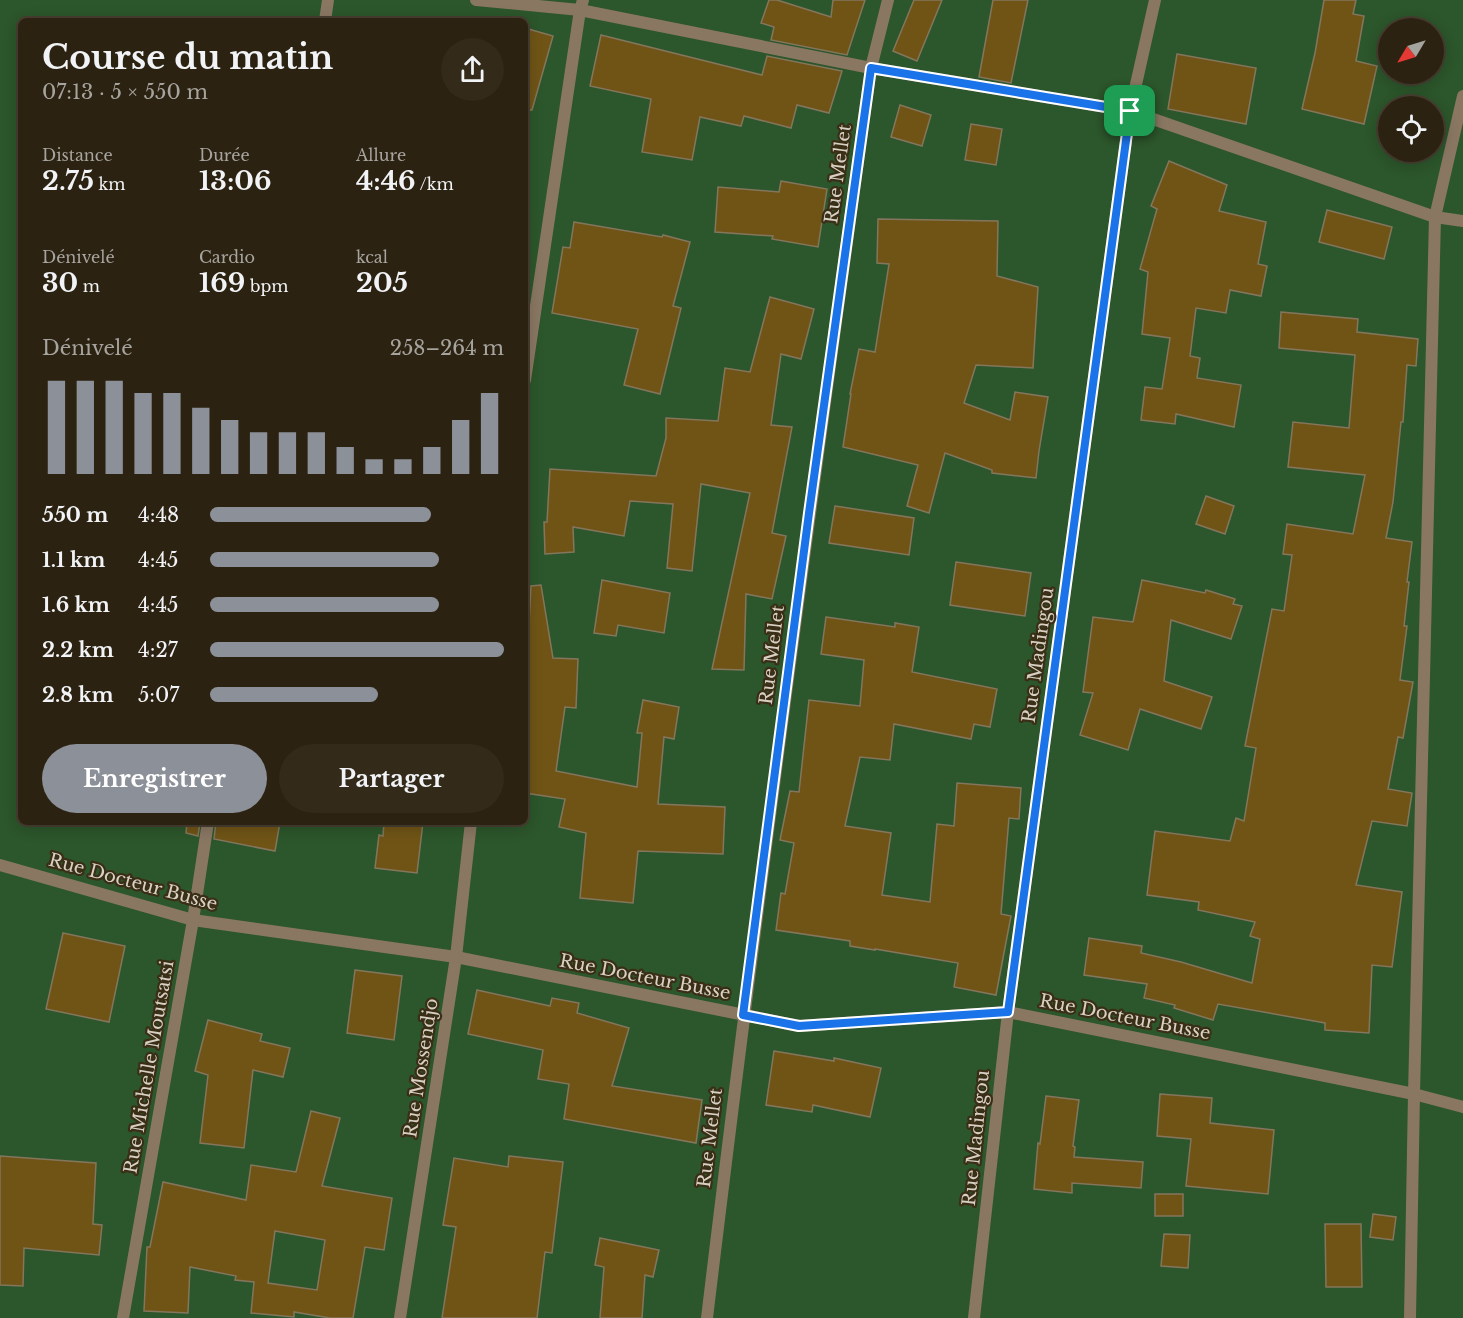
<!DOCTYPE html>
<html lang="fr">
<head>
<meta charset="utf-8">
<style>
  :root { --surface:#2c2211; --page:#342a1a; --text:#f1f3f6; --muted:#a6a49f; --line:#483f31; --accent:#8c9099 }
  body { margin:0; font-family:"Libre Baskerville",serif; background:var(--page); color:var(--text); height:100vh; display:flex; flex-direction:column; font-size:22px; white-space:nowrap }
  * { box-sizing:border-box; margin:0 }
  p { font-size:20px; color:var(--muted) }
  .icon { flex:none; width:33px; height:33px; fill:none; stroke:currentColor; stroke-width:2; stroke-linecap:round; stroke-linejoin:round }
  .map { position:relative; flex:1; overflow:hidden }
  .panel { position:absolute; left:18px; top:18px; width:510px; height:807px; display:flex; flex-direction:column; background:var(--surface); border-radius:9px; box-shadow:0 3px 15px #0003,0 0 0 2px var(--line) }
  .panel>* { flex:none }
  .needle { width:39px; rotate:232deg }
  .controls { position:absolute; left:1378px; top:18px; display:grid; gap:12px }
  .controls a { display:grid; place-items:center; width:66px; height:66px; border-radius:50%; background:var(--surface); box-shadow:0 3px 15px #0003,0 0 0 2px var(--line); font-size:30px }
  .pin { position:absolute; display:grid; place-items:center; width:51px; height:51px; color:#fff; margin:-26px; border-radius:12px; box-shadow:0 3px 9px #0006 }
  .round { display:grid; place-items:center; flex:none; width:63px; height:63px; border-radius:32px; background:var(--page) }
  .head { display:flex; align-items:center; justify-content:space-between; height:102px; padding:0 24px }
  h1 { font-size:33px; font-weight:700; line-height:45px }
  .stats { display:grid; grid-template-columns:repeat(3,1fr); gap:9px; height:102px; padding:6px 24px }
  .stats div { display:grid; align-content:center }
  .stats b { font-size:26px; font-weight:700 }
  .stats small { font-size:16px; font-weight:400 }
  .stats p { font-size:16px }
  .chart { height:168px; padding:12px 24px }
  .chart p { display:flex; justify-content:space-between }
  .chart svg { width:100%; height:108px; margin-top:6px; stroke:var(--accent); stroke-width:6 }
  .primary-button { display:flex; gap:12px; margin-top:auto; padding:12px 24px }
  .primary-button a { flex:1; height:69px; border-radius:36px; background:var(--accent); color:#fff; font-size:24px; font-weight:700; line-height:69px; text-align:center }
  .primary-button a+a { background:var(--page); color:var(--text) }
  ul { padding:0 24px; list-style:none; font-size:20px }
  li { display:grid; grid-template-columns:96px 72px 1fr; align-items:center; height:45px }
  li i { height:15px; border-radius:8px; background:var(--accent) }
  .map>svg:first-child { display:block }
  .green { fill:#2c562b; fill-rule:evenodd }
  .building { fill:#6f5416; stroke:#84765d; stroke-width:1.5; fill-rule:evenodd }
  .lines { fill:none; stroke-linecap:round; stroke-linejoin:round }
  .street { stroke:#897762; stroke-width:12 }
  .route-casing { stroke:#fff; stroke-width:12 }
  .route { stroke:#1a73e8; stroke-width:8 }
  .labels { text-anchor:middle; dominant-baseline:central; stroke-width:4.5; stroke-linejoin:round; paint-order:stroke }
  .street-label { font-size:18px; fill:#d8d1c3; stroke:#3a2e17 }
</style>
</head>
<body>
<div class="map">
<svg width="1463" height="1318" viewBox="0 0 1463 1318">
  <rect width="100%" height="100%" fill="#3a2e17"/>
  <!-- green -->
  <path class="green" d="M0 0H1463V1318H0ZM21 21H525V822H21ZM1389 28H1434V74H1389ZM1389 106H1434V152H1389Z"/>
  <!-- building -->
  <g class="building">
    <polygon points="769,0 777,0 831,17 833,0 865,0 847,55 771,40 774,27 761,23"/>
    <polygon points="914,0 942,0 917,61 893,51"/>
    <polygon points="993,0 1028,0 1011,83 979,77"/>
    <polygon points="1324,0 1356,0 1353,14 1364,16 1356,61 1377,66 1364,124 1302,109 1315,53"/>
    <polygon points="525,28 553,36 532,110 525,110"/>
    <polygon points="601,35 762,75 767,56 842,71 829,113 797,105 791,128 744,116 741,126 700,117 692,160 642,152 651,99 590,86"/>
    <polygon points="1177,54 1256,68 1246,124 1168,109"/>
    <polygon points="900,105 931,115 922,146 891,137"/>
    <polygon points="971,124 1002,129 996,165 965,160"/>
    <polygon points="1169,161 1227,185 1219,211 1266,222 1258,264 1267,266 1261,296 1230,290 1226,313 1196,308 1190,356 1200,358 1197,378 1241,385 1234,427 1176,414 1175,424 1141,420 1145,387 1162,389 1170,338 1142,334 1148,272 1140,269 1157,209 1151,206"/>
    <polygon points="781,181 827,189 818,247 772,239 773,236 715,232 718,187 779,192"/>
    <polygon points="1327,210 1392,227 1384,259 1319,242"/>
    <polygon points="878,219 998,221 997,276 1038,287 1033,368 976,365 964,403 1010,420 1015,392 1048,397 1039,451 1036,478 992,473 992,470 945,453 929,513 907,506 918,465 843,447 851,394 850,394 859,349 875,352 889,264 877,263"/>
    <polygon points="574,222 662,237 663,235 690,242 673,306 681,308 660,394 624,385 638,329 552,313 563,247 570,248"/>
    <polygon points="770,297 814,309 801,359 781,354 771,425 792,427 772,533 786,536 772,599 746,594 744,670 712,669 750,493 701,484 692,571 667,568 673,504 630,501 624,536 573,527 574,552 545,554 544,522 547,522 550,469 656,476 666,438 666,418 718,421 725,368 750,372"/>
    <polygon points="1281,312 1358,319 1357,332 1418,339 1416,366 1407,365 1403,422 1401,422 1393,502 1386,538 1412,542 1407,582 1409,582 1404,626 1407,626 1400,680 1413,682 1403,738 1398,737 1388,789 1412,793 1407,826 1372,821 1356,885 1402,892 1392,967 1372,965 1369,1033 1325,1030 1325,1023 1218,1004 1213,1020 1174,1008 1175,1005 1144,998 1147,984 1084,975 1089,938 1142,946 1141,953 1181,962 1252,983 1260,939 1250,936 1255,922 1198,910 1199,902 1147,895 1155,831 1230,841 1236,818 1244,821 1256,748 1245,746 1272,609 1284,611 1292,555 1283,554 1287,524 1353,534 1365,475 1288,467 1293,422 1349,428 1355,355 1279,348"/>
    <polygon points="1206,496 1234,506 1225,534 1196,524"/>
    <polygon points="835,506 914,518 909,555 829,543"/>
    <polygon points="956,562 1031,573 1025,616 950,605"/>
    <polygon points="602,580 670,593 664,633 618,625 616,636 594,633"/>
    <polygon points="1142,580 1205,593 1206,590 1235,599 1233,604 1242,606 1231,639 1171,620 1164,681 1212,697 1201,729 1140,709 1128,750 1080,735 1093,693 1083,692 1093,617 1133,622"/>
    <polygon points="541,585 553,658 578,659 576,708 565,707 556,771 637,787 642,733 637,733 643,700 679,707 674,739 664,737 658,804 725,807 723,854 638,851 633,903 580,898 586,833 559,827 565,799 525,793 525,700 531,586"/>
    <polygon points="826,617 895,627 895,623 919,627 912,672 997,689 990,727 974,724 971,739 894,724 890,760 860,757 845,826 891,833 882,895 930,902 937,824 954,826 957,783 1021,788 1019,819 1009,818 1001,914 1011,916 996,995 954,987 958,963 875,949 875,950 850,946 850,941 776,930 781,893 785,894 794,843 780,840 790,791 799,792 809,700 860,706 864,660 821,654"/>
    <polygon points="187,822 200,822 198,836 186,833"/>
    <polygon points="216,822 280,822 275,851 214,839"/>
    <polygon points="384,822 423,822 417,873 375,868 379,835 383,836"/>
    <polygon points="63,933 125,946 109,1022 46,1009"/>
    <polygon points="355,970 402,976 394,1040 347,1033"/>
    <polygon points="477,990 550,1006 552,998 579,1003 577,1013 629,1028 612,1086 702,1100 696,1143 564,1119 569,1084 538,1079 543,1050 468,1034"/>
    <polygon points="208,1020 262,1034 260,1041 290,1048 283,1077 253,1070 244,1148 200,1143 208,1075 195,1071"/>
    <polygon points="774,1051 834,1061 834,1058 881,1068 870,1117 813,1105 812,1112 766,1105"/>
    <polygon points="1160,1094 1212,1098 1210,1123 1274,1130 1268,1194 1186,1186 1191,1139 1157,1136"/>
    <polygon points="1046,1096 1079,1100 1073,1146 1075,1147 1074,1157 1143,1162 1141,1188 1072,1183 1072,1193 1034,1189 1038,1143 1040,1144"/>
    <path d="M311 1111 340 1118 322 1186 392 1198 384 1250 365 1247 353 1318H330L294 1312V1317L251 1313 254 1282 235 1280 236 1276 190 1267 188 1313 144 1311 147 1247H150L163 1182 246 1200 251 1165 296 1172ZM275 1231 325 1240 317 1290 268 1283Z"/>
    <polygon points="0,1156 96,1163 93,1224 102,1225 99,1255 24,1248 23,1286 0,1285"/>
    <polygon points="509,1156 563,1162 552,1253 545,1252 537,1318 442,1318 456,1227 443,1225 454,1158 508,1167"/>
    <rect x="1155" y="1194" width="28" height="22"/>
    <polygon points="1373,1214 1396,1217 1393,1240 1370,1237"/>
    <polygon points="1325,1224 1361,1224 1362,1287 1326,1287"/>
    <polygon points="1164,1234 1190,1235 1188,1268 1161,1266"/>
    <polygon points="600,1238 659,1250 653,1277 645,1275 642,1318 600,1318 604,1267 595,1265"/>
  </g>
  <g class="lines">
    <!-- street -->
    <g class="street">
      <polyline points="476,0 580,10 871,68 1130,111 1435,217 1463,221"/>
      <polyline points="325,21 328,0"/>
      <polyline points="525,380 580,10 583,0"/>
      <polyline points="0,865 193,920 456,957 799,1026 1008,1012 1414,1094 1463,1107"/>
      <polyline points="123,1318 193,920 208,822"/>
      <polyline points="400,1318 456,957 471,822"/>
      <path d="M707 1318C757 901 813 485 871 68L888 0"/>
      <polyline points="974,1318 1008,1012 1130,111 1155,0"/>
      <polyline points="1410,1318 1414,1094 1435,217 1463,96"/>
    </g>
  </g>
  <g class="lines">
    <defs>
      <polygon id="route" points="871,68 1130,111 1008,1012 799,1026 743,1015 809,513"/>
    </defs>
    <!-- route casing -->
    <use href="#route" class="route-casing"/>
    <!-- route -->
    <use href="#route" class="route"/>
  </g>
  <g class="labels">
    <!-- street labels -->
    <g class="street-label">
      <text transform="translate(838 174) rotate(-82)">Rue Mellet</text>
      <text transform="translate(772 655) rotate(-83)">Rue Mellet</text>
      <text transform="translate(1038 655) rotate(-82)">Rue Madingou</text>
      <text transform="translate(133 882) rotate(15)">Rue Docteur Busse</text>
      <text transform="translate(645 977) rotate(11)">Rue Docteur Busse</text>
      <text transform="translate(1125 1017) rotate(11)">Rue Docteur Busse</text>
      <text transform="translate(149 1067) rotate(-80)">Rue Michelle Moutsatsi</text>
      <text transform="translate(421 1068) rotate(-81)">Rue Mossendjo</text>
      <text transform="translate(710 1138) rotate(-83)">Rue Mellet</text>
      <text transform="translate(976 1138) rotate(-84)">Rue Madingou</text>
    </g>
  </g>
</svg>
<div class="controls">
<a><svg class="needle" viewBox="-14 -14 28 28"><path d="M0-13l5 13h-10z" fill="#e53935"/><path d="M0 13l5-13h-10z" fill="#a6a49f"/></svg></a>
<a><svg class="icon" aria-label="locate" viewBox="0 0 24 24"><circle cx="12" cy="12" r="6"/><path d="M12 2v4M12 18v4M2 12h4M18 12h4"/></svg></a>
</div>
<div class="pin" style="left:1130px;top:111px;background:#1e9e55"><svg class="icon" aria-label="arrive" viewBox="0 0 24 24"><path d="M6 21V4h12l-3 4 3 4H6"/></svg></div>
<section class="panel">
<div class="head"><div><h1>Course du matin</h1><p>07:13 · 5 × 550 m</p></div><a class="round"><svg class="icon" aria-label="share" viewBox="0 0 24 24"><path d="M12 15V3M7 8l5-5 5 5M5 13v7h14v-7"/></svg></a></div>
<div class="stats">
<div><p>Distance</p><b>2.75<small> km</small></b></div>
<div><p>Durée</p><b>13:06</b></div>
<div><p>Allure</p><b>4:46<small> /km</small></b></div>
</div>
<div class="stats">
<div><p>Dénivelé</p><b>30<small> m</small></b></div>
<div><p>Cardio</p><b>169<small> bpm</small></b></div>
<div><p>kcal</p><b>205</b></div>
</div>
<div class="chart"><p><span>Dénivelé</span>258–264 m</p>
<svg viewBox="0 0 160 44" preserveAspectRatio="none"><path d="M5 44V6M15 44V6M25 44V6M35 44V11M45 44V11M55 44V17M65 44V22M75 44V27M85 44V27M95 44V27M105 44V33M115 44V38M125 44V38M135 44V33M145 44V22M155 44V11"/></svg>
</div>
<ul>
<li><b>550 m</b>4:48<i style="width:75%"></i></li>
<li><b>1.1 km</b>4:45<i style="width:78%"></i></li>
<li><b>1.6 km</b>4:45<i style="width:78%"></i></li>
<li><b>2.2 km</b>4:27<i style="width:100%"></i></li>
<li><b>2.8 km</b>5:07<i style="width:57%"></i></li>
</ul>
<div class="primary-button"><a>Enregistrer</a><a>Partager</a></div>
</section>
</div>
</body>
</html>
